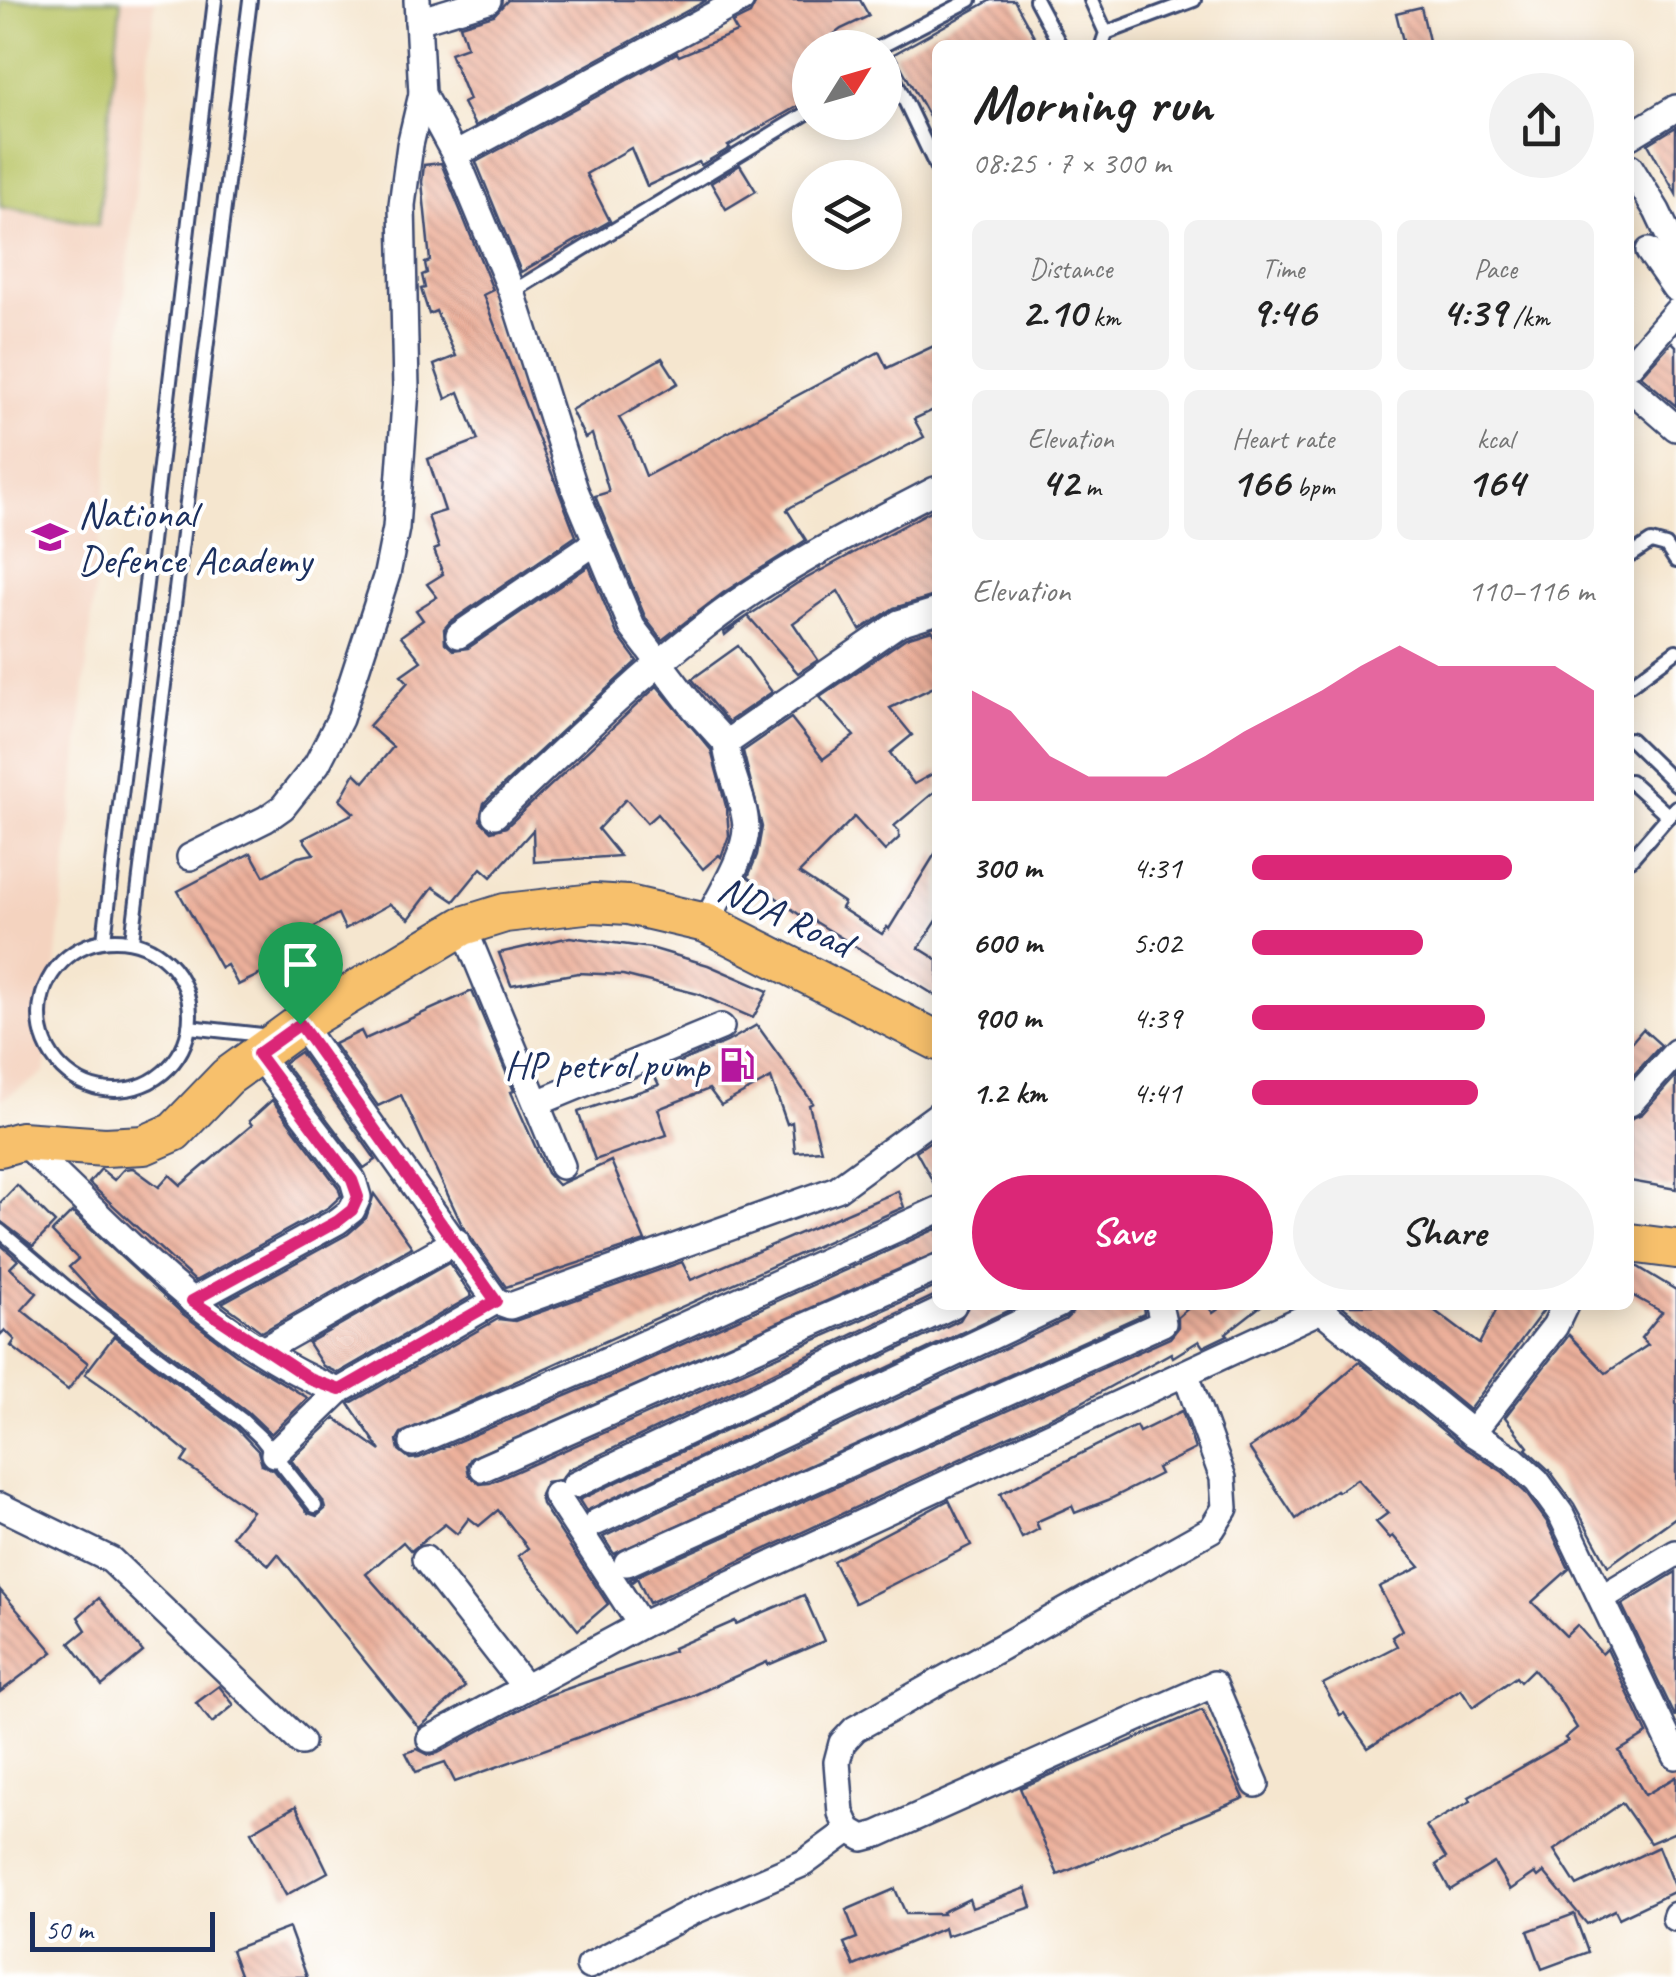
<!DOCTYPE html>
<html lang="en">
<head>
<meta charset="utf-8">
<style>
  :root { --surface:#fff; --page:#f2f2f2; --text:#222; --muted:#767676; --accent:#db2777 }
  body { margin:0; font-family:Caveat,sans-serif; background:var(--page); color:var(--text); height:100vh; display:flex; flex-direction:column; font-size:38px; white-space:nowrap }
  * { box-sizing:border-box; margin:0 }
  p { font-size:32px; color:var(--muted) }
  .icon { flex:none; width:55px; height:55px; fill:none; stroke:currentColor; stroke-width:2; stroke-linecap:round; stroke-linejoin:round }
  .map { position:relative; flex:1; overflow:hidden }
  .panel { position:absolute; left:932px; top:40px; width:702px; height:1270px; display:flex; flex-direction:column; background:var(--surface); border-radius:15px; box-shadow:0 5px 25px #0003 }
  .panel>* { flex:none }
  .needle { width:65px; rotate:53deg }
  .controls { position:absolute; left:792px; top:30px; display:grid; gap:20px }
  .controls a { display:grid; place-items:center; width:110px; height:110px; border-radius:50%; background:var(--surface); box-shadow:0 5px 25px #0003; font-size:50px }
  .scale { position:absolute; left:30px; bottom:25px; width:185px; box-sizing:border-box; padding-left:10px; border:5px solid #1b2f5e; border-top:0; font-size:28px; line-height:35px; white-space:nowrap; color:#1b2f5e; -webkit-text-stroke:8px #fff; paint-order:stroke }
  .pin { position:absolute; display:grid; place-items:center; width:85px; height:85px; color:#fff; margin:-102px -42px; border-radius:50% 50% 50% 0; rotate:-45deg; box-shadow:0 0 10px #0007 }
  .pin .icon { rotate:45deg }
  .round { display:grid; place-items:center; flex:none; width:105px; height:105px; border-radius:52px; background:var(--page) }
  .headline { display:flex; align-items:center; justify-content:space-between; height:170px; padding:0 40px }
  h1 { font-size:55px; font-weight:700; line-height:75px }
  .metrics { display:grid; grid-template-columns:repeat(3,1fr); gap:15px; height:170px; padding:10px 40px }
  .metrics div { display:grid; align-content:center; border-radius:15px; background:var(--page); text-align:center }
  .metrics b { font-size:42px; font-weight:700 }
  .metrics small { font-size:28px; font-weight:400 }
  .metrics p { font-size:28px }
  .chart { height:280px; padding:20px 40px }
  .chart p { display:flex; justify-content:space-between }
  .chart svg { width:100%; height:180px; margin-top:10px; fill:var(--accent); opacity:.7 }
  .button { display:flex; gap:20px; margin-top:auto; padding:20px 40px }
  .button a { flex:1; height:115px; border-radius:60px; background:var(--accent); color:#fff; font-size:40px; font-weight:700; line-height:115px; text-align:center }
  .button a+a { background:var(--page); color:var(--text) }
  ul { padding:0 40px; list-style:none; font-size:32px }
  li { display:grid; grid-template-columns:160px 120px 1fr; align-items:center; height:75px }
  li i { height:25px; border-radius:12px; background:var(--accent) }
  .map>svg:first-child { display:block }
  .built { fill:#f4d3bf }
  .park { fill:#b9c566; stroke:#6a7a62; stroke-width:2.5 }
  .building { fill:url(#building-back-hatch) }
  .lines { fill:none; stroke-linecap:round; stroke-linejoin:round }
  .service-casing { stroke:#3c4a6f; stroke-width:18 }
  .minor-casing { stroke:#3c4a6f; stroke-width:30 }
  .primary-casing { stroke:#3c4a6f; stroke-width:42 }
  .service { stroke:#fff; stroke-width:12 }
  .minor { stroke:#fff; stroke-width:25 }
  .primary { stroke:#f7c06c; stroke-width:38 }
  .route-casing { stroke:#fff; stroke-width:20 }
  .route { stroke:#db2777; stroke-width:12 }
  .labels { text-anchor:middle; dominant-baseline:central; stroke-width:8; stroke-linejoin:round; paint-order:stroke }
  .poi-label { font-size:40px; fill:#1b2f5e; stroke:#fff; text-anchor:start }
  .street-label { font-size:40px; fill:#1b2f5e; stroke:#fff }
</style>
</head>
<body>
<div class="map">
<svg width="1676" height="1977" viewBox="0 0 1676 1977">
  <defs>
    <pattern id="building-back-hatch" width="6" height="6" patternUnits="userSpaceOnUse" patternTransform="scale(2.5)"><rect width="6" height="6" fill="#edb19b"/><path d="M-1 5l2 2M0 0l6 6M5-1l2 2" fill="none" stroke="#bf9082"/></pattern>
  </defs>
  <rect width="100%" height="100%" fill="#fff"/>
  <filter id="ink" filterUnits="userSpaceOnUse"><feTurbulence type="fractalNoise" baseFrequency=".01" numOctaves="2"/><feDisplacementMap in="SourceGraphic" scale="20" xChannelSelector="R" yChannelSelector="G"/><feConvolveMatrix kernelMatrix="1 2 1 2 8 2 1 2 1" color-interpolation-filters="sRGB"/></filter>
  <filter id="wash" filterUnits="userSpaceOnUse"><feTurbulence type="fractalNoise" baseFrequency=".0048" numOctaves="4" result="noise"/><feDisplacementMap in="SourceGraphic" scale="40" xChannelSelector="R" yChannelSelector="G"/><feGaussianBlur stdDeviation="2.25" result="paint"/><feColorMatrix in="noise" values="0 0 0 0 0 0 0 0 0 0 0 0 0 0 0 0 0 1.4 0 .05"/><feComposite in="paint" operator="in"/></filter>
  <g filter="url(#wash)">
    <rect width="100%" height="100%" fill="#f5e6cf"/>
    <!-- built -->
    <polygon class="built" points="0,0 155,0 45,1073 0,1100"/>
    <!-- park -->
    <polygon class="park" points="0,0 121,0 98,225 0,207"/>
    <g id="blocks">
      <!-- building -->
      <g class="building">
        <polygon points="508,0 707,0 475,126 463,103 469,100 450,53 467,47 460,25 494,15"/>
        <polygon points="757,0 860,0 869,16 841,29 816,48 810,48 810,99 728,146 730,148 701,165 699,162 647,186 631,148 586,174 610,221 521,272 476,162 677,53 679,56 737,32 732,23 750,14"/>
        <polygon points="991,0 1014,0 1039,45 938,45 938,133 894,54"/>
        <polygon points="1421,7 1430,45 1404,45 1396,13"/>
        <polygon points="1676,127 1676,194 1648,144"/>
        <polygon points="441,163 493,290 483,295 576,536 450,622 444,629 445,643 453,650 468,648 589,566 617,634 637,661 484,803 480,820 491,831 506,827 657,686 711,750 727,810 729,836 721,857 719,855 703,869 657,814 647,823 626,799 598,829 620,856 534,862 533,830 491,877 481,868 454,901 433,887 409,919 390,904 345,929 338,914 296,937 300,943 265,963 269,970 238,985 227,965 221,968 178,891 251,853 264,876 298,857 314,854 303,839 354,813 340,800 355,773 364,782 393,747 369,726 408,682 401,675 421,661 401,636 423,620 416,610 437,597 427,584 443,574 434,550 439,548 428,516 445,511 428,459 478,440 459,392 446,399 434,365 456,356 436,311 429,314 421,289 425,288 422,275 427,273 425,263 430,261 422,182 424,165"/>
        <polygon points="740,165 756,191 726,209 711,183"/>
        <polygon points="1672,342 1676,346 1676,406 1641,376"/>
        <polygon points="938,344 938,408 914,419 924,437 791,507 787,510 806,540 723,593 662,640 646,619 595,496 609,492 592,434 585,438 571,410 662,358 678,383 619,418 632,440 646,476 879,352 887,368"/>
        <polygon points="938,507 938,595 894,608 860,630 838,591 793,623 818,660 798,673 748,616 725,635 724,632 796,584"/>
        <polygon points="932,630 938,639 938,685 890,708 912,735 890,753 914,784 938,771 938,789 894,826 899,831 899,838 885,851 854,817 799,873 844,903 841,908 882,934 887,927 889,929 938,849 938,919 919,948 938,960 938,997 806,916 804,918 748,877 757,855 762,827 743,751 791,718 823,759 854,736 820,697 906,638"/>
        <polygon points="738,646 772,692 728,722 692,679"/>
        <polygon points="570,937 651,948 708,965 768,991 753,1018 698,994 623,975 578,973 511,985 499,953"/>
        <polygon points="472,991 514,1091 511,1092 547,1173 558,1185 611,1161 645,1241 506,1287 462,1225 401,1095 378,1106 334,1044 361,1031 365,1039"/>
        <polygon points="757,1025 813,1103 809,1105 821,1150 795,1152 792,1122 787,1124 771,1078 721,1105 709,1089 658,1109 667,1135 595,1160 578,1112 659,1085 653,1073 727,1042"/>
        <polygon points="1643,1029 1661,1045 1630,1079 1630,1044"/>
        <polygon points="300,1052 376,1160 364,1168 284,1063"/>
        <polygon points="1676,1076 1676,1189 1630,1181 1630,1119 1642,1114"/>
        <polygon points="272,1100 338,1187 341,1196 329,1207 195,1281 89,1183 101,1169 114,1180 124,1169 133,1168 159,1187 170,1175 181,1185 252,1125 249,1121"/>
        <polygon points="938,1136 938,1191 916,1151"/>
        <polygon points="17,1185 55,1223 33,1246 0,1221 0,1203"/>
        <polygon points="898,1191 904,1207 401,1433 397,1440 399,1450 410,1459 419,1458 610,1377 938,1228 938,1252 471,1458 467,1465 469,1475 480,1484 490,1483 938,1286 938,1294 568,1470 560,1480 546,1482 540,1495 542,1504 608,1604 578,1630 518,1556 528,1548 498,1510 479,1526 469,1518 457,1534 445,1524 411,1551 403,1542 366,1574 465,1687 419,1728 278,1554 269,1565 232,1536 252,1511 182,1462 188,1453 131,1406 85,1374 114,1336 236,1428 258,1451 262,1465 274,1470 308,1513 317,1516 325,1509 323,1501 291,1460 335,1418 381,1451 349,1404 498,1319 515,1321 682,1262 691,1280"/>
        <polygon points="374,1194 412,1247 262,1332 222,1303 348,1234 366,1218"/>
        <polygon points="72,1212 183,1314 241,1358 308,1398 271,1434 248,1412 99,1300 69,1267 78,1259 52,1232"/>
        <polygon points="0,1244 18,1260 10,1268 37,1293 22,1310 88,1363 68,1390 11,1346 15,1340 5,1330 0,1335"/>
        <polygon points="449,1263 472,1296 338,1373 323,1366 308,1343"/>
        <polygon points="1630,1266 1638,1267 1676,1290 1676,1517 1608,1566 1574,1504 1550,1471 1526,1449 1528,1447 1505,1417 1569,1335 1606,1373 1648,1345 1641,1338 1662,1312 1630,1294"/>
        <polygon points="969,1305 1020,1305 586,1511 579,1500 960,1320"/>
        <polygon points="1074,1305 1143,1305 1144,1314 614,1554 603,1537 1065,1320 1072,1313"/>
        <polygon points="1192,1305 1207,1305 1213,1313 1224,1305 1262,1305 1226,1333 1228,1335 1203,1347 1199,1341 1173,1357 1171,1353 1077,1405 649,1603 637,1578 632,1582 630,1579 1170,1338 1178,1328 1178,1317"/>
        <polygon points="1341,1305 1427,1305 1479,1344 1499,1305 1546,1307 1469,1410"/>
        <polygon points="1359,1362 1462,1446 1503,1472 1525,1492 1547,1522 1569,1569 1532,1602 1566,1636 1577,1625 1602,1654 1607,1649 1647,1734 1619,1751 1645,1795 1676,1777 1676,1832 1650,1843 1622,1803 1554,1850 1577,1886 1658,1847 1676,1891 1619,1918 1615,1910 1587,1924 1544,1872 1538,1877 1535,1873 1510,1890 1494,1863 1450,1890 1436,1865 1446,1858 1426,1826 1471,1801 1469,1797 1568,1741 1565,1738 1577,1728 1559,1699 1533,1669 1520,1682 1516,1677 1473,1707 1461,1689 1368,1748 1344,1713 1340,1715 1323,1684 1397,1646 1392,1637 1402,1630 1379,1587 1420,1567 1393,1536 1390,1538 1376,1522 1388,1513 1357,1479 1338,1492 1336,1490 1296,1519 1249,1448 1300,1414"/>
        <polygon points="1182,1411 1195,1449 1157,1468 1160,1474 1108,1500 1075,1513 1072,1506 1036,1522 1039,1529 1022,1538 1000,1494 1136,1426 1139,1432"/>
        <polygon points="949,1500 971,1545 855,1603 833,1561"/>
        <polygon points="1676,1572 1676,1715 1675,1716 1622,1605"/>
        <polygon points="0,1590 53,1652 0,1692"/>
        <polygon points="804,1595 824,1641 768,1665 767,1662 692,1696 455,1782 445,1762 416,1772 406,1753 417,1749 429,1755 438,1753 541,1698 674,1651 673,1648 735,1621 736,1624"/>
        <polygon points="99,1598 143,1652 102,1686 70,1643 86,1630 78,1617"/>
        <polygon points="219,1686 234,1705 212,1723 196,1703"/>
        <polygon points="1202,1710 1244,1798 1058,1875 1020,1788"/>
        <polygon points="296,1806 328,1872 286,1895 251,1832"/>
        <polygon points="1026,1888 1032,1907 946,1936 944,1928 854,1966 844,1943 857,1938 846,1910 895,1889 906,1914 943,1914 942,1912 969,1899 972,1908"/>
        <polygon points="1574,1914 1588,1952 1542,1969 1528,1931"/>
        <polygon points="289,1928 307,1977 241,1977 231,1950"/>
      </g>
    </g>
  </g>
  <g filter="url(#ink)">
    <use href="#blocks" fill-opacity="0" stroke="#3c4a6f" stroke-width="2.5"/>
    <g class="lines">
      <defs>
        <g id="service">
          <polyline points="1036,0 1060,45"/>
          <polyline points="1091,0 1106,33 1102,45"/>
          <polyline points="1106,33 1194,0"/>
          <polyline points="878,48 970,0"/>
          <polyline points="885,59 938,170"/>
          <polyline points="512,292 810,111"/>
          <polyline points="1630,556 1651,542 1666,546 1676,561"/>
          <polyline points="1630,685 1676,651"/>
          <polyline points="1630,739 1676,784"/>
          <polyline points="1630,781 1669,816"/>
          <polyline points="1630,860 1676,807"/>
          <circle cx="115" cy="1015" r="75"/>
          <polyline points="104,940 215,0"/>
          <polyline points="132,940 250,0"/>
          <polyline points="189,1027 271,1036"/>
          <polyline points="0,1231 74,1294 242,1420 261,1438 315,1506"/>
        </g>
        <g id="minor">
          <polyline points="417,0 422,94 455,155 512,292 575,490 632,627 694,708 726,743 899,623 938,611"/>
          <polyline points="418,21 488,0"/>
          <polyline points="1630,136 1676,108"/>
          <polyline points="455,155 741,0"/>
          <polyline points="1630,167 1657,211 1675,249 1673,285"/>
          <polyline points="1649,251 1675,288"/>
          <polyline points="1630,365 1676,312"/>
          <polyline points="1630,388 1676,428"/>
          <polyline points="459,635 596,542"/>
          <path d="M495 815C563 751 630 684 705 626 775 571 856 531 935 490"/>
          <polyline points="190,857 266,819 283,807 317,764 340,719 387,574 396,528 406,389 402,205 410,145 422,94"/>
          <path d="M706 923C718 898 746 855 746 828 745 798 728 772 726 743"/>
          <polyline points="463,926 562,1166"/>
          <polyline points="300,1024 496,1301 510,1306 837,1189 938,1115"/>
          <polyline points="537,1103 721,1027"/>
          <polyline points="1630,1103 1676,1052"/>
          <path d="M21 1141C117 1229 216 1344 339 1391L496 1301"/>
          <polyline points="192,1301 338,1221 352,1210 358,1197 353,1180 257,1054"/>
          <polyline points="263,1350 456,1241"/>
          <polyline points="1186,1375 1223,1478 1225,1508 1212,1529 855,1729 842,1743 837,1762 841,1813 849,1830 863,1838 878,1834 1214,1684 1256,1784"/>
          <polyline points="1472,1433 1555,1326 1565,1305"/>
          <polyline points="413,1443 603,1362 938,1210"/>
          <polyline points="274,1454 339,1391"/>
          <polyline points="483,1468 938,1268"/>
          <polyline points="575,1485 953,1305"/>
          <polyline points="556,1495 641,1625"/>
          <polyline points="0,1506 111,1560 301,1742"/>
          <polyline points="597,1522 1058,1305"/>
          <polyline points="425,1559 524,1686"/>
          <polyline points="627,1563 1163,1323 1159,1305"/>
          <polyline points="1603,1597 1676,1553"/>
          <polyline points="430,1739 641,1625 1321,1310 1472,1433 1513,1459 1537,1481 1561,1514 1676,1756"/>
          <polyline points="1675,1918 1676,1915"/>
          <polyline points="589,1966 694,1911 804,1863 849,1830"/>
        </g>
        <g id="primary">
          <polyline points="0,1147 21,1141 105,1147 144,1145 174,1132 227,1077 300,1024 463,926 505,913 594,903 628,905 706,923 938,1041"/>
          <polyline points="1630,1243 1676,1249"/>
        </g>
      </defs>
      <!-- service casing -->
      <use href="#service" class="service-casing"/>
      <!-- minor casing -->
      <use href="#minor" class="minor-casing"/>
      <!-- primary casing -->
      <use href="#primary" class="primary-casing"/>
      <!-- service -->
      <use href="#service" class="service"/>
      <!-- minor -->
      <use href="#minor" class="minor"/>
      <!-- primary -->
      <use href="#primary" class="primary"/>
    </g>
  </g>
  <g class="lines" filter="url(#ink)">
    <defs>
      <polygon id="route" points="300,1024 496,1301 340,1390 312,1380 192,1301 338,1221 352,1210 358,1197 352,1180 258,1054"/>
    </defs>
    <!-- route casing -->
    <use href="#route" class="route-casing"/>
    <!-- route -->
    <use href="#route" class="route"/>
  </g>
  <!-- icons -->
  <defs>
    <symbol id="university-bare" viewBox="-9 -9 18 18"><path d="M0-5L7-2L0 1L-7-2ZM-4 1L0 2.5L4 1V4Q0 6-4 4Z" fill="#b5179e" stroke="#fff" stroke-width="2.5" paint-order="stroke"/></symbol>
    <symbol id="fuel-bare" viewBox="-9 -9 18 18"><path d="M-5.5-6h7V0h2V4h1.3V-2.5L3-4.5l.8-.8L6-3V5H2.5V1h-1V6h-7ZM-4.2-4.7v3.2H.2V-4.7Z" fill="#b5179e" stroke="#fff" stroke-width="2.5" paint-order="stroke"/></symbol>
  </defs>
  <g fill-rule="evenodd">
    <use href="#university-bare" x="25" y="512" width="50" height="50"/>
    <use href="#fuel-bare" x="712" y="1040" width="50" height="50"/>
  </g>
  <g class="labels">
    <!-- poi labels -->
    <g class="poi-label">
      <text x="78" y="514">National<tspan x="78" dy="46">Defence Academy</tspan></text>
      <text x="709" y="1065" text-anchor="end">HP petrol pump</text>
    </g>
    <!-- street labels -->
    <g class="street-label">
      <text transform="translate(785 916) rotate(25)">NDA Road</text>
    </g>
  </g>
</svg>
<div class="controls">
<a><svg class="needle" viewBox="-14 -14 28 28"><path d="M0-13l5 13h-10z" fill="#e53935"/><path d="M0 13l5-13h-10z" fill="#767676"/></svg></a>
<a><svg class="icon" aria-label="layers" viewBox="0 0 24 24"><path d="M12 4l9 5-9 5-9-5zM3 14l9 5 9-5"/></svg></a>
</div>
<div class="scale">50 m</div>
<div class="pin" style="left:300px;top:1024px;background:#1e9e55"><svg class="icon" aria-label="arrive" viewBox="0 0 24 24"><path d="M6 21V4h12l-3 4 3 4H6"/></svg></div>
<section class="panel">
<div class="headline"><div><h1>Morning run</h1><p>08:25 · 7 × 300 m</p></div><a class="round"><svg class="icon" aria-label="share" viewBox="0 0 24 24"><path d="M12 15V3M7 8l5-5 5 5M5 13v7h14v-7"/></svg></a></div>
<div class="metrics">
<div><p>Distance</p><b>2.10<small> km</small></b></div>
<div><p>Time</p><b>9:46</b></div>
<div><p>Pace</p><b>4:39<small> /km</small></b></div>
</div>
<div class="metrics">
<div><p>Elevation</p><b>42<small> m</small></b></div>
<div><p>Heart rate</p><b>166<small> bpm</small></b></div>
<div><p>kcal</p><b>164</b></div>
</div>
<div class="chart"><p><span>Elevation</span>110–116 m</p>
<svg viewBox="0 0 160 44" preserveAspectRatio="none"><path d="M0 44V17L10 22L20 33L30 38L40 38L50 38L60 33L70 27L80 22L90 17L100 11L110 6L120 11L130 11L140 11L150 11L160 17V44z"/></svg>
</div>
<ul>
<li><b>300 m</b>4:31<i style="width:76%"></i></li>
<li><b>600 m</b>5:02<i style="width:50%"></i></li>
<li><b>900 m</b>4:39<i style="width:68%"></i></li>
<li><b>1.2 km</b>4:41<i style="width:66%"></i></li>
</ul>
<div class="button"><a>Save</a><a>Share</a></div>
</section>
</div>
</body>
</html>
